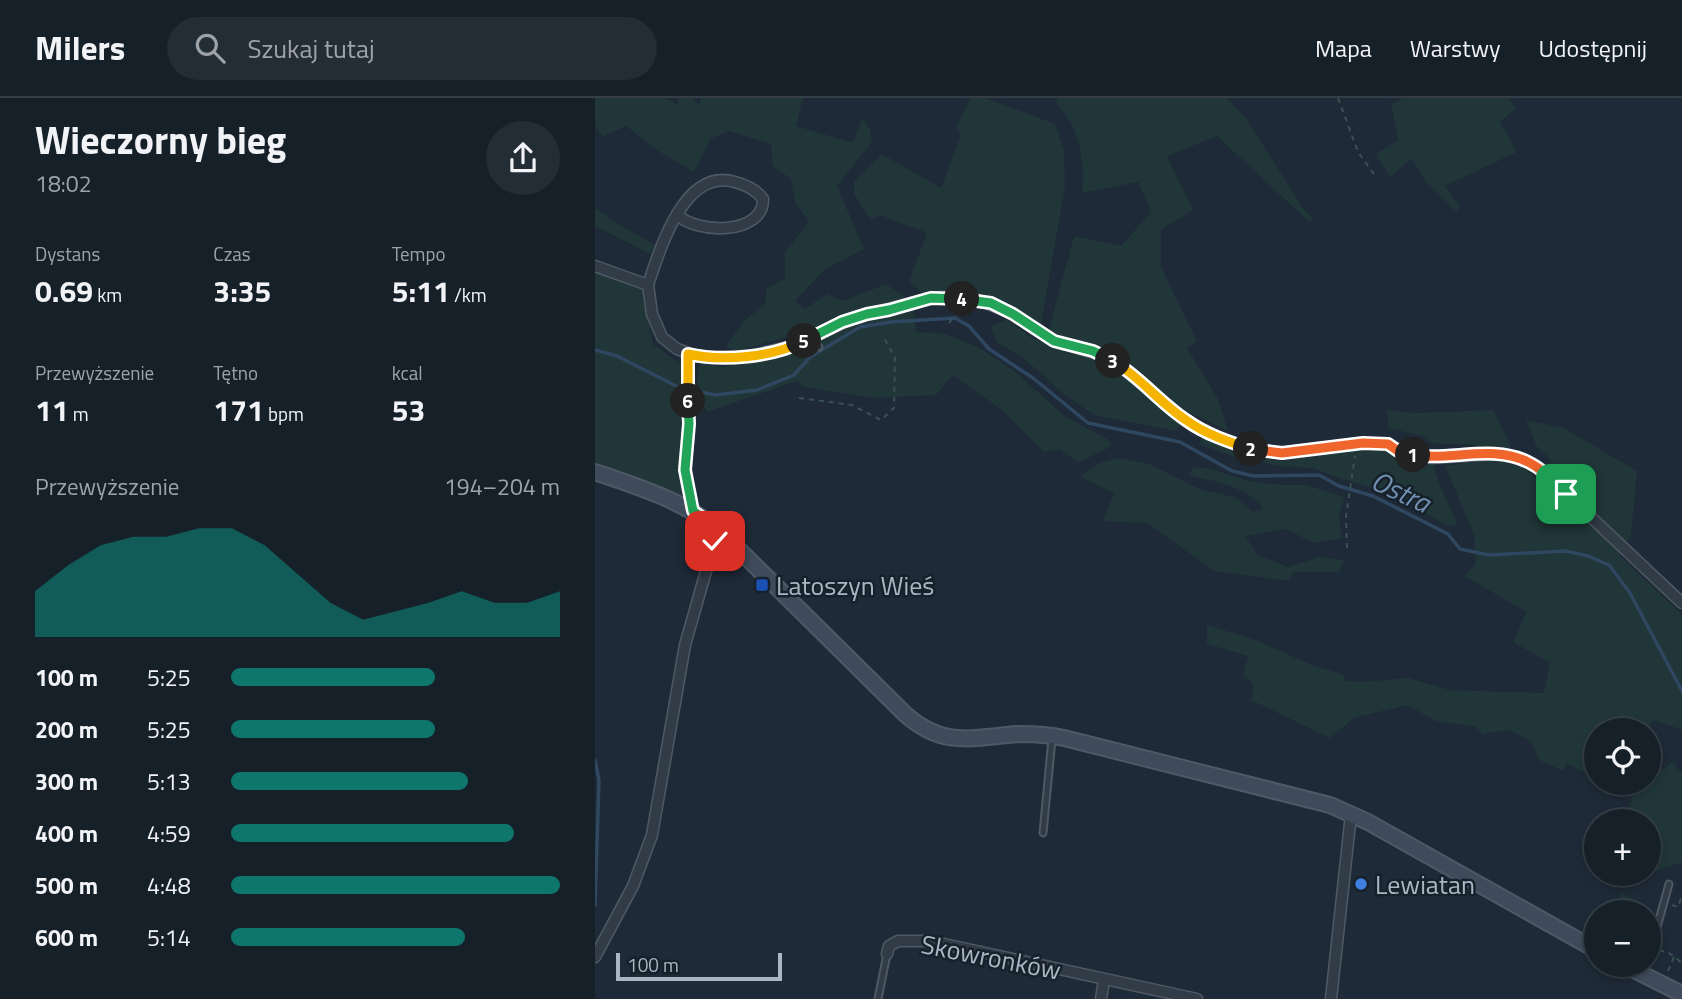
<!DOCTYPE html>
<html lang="pl">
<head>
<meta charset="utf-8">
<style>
  :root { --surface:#162029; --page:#232d35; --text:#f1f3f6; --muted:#9ea3a8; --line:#353e46; --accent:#0f766e }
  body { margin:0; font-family:"Titillium Web",sans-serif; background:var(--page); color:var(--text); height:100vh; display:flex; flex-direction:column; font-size:26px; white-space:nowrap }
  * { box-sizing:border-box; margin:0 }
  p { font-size:23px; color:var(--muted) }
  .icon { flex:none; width:38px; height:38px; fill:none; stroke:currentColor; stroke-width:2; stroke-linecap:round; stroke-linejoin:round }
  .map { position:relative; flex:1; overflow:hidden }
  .sheet { display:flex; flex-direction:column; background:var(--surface); width:595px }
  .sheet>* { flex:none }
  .controls { position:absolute; left:989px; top:620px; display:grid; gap:14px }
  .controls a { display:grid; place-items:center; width:77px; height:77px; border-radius:50%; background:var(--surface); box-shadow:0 4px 10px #0003,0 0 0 2px var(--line); font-size:35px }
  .scale { position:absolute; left:21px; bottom:18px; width:166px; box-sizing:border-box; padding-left:7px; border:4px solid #abb6c5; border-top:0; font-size:19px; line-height:24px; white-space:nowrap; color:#abb6c5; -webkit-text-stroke:5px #17212b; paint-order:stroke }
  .pin { position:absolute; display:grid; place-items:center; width:60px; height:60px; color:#fff; margin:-30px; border-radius:14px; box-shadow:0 4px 10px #0006 }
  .km { position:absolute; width:35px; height:35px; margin:-18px; border-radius:50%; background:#222; color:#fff; font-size:19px; line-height:35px; text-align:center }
  .round { display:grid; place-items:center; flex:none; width:74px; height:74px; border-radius:37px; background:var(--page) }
  .overview { display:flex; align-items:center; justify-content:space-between; height:119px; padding:0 35px }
  h1 { font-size:38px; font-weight:700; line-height:52px }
  .stats { display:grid; grid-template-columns:repeat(3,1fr); gap:10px; height:119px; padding:7px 35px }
  .stats div { display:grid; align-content:center }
  .stats b { font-size:30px; font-weight:700 }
  .stats small { font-size:19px; font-weight:400 }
  .stats p { font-size:19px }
  .chart { height:196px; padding:14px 35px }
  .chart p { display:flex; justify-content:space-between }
  .chart svg { width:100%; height:126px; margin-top:7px; fill:var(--accent); opacity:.7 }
  ul { padding:0 35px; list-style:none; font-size:23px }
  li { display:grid; grid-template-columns:112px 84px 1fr; align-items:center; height:52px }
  li i { height:18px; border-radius:9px; background:var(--accent) }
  header { display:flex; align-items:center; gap:42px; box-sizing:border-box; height:98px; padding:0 35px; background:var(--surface); border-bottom:2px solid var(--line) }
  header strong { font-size:33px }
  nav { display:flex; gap:38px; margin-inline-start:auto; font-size:24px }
  .search { width:490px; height:63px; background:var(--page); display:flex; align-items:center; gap:18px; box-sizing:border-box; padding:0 24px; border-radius:38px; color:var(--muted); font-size:26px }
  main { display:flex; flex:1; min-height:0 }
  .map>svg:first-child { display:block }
  .green { fill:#203638 }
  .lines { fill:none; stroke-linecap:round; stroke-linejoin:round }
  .stream { stroke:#2f4760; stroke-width:3.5 }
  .lane-casing { stroke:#4f5966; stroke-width:9 }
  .street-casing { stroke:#4f5966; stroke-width:13 }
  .secondary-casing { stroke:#4f5966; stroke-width:18 }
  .path { stroke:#3a5252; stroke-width:2; stroke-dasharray:5 5; stroke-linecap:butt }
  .lane { stroke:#313c47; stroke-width:5 }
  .street { stroke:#313c47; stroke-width:10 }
  .secondary { stroke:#3f4b5b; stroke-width:14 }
  .split-1-casing { stroke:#fff; stroke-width:14 }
  .split-2-casing { stroke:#fff; stroke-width:14 }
  .split-3-casing { stroke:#fff; stroke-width:14 }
  .split-4-casing { stroke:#fff; stroke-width:14 }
  .split-5-casing { stroke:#fff; stroke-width:14 }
  .split-6-casing { stroke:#fff; stroke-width:14 }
  .split-7-casing { stroke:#fff; stroke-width:14 }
  .split-1 { stroke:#f0652b; stroke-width:9 }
  .split-2 { stroke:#f0652b; stroke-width:9 }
  .split-3 { stroke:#f5b400; stroke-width:9 }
  .split-4 { stroke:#22a559; stroke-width:9 }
  .split-5 { stroke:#22a559; stroke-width:9 }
  .split-6 { stroke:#f5b400; stroke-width:9 }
  .split-7 { stroke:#22a559; stroke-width:9 }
  .transit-dot { fill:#1a4fb4; stroke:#17212b; stroke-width:2.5 }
  .shop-dot { fill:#3f7fe0; stroke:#17212b; stroke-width:2.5 }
  .labels { text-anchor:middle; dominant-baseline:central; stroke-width:5; stroke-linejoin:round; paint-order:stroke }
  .poi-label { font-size:26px; fill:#abb6c5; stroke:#17212b; text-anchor:start }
  .street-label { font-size:26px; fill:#abb6c5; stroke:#17212b }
  .water-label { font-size:28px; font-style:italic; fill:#718fb0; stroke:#17212b }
</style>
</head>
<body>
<header>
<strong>Milers</strong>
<div class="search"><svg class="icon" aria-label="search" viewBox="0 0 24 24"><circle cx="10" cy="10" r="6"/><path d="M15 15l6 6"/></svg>Szukaj tutaj</div>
<nav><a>Mapa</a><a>Warstwy</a><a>Udostępnij</a></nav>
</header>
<main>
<section class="sheet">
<div class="overview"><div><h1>Wieczorny bieg</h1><p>18:02</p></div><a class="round"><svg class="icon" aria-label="share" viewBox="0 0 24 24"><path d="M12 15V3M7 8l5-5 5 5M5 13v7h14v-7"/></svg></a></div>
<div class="stats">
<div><p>Dystans</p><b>0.69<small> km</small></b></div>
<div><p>Czas</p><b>3:35</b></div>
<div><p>Tempo</p><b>5:11<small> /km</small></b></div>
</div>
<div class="stats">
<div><p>Przewyższenie</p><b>11<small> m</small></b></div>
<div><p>Tętno</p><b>171<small> bpm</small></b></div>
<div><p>kcal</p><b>53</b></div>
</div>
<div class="chart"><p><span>Przewyższenie</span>194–204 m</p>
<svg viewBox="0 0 160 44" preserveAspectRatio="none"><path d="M0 44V28L10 19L20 12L30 9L40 9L50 6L60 6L70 12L80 22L90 32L100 38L110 35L120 32L130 28L140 32L150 32L160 28V44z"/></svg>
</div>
<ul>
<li><b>100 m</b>5:25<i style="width:62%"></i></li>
<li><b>200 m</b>5:25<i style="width:62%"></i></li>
<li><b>300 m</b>5:13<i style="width:72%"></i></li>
<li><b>400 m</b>4:59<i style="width:86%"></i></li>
<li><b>500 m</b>4:48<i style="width:100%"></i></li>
<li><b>600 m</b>5:14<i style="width:71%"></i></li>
</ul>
</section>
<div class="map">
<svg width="1087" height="901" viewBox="0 0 1087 901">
  <rect width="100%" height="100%" fill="#1e2a37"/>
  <!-- green -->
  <g class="green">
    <path d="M0 0H72L83 7V0H98L104 8 106 0H208L201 28 258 45 267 21 275 31 277 44 242 88 269 151 229 172 200 203 210 211 232 196 248 203 291 186C315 202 319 204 321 234L351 236 383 249 422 275 469 318 511 340 516 345 515 349 483 365 465 351 449 354 407 312 358 277 341 297 279 300 209 289 202 283 112 314C102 299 100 282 105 265L129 269 204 253 201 237 141 253 131 248 150 222 170 206 172 190 190 180V154L214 123 200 104 196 81 178 68 176 46 134 33 115 41 99 74 65 54 31 28 8 39 0 27Z"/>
    <path d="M375 0H391L460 26 469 52 470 89 446 226C402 198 380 187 328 196L314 183 332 135 285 117 276 122 259 96V83L287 56 346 90 366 36 361 31Z"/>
    <path d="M461 0H632L650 19 708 110 718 121 714 124 622 38 572 58 598 112 566 132V169L602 243 592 250 623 301 633 333 595 315 581 333 499 317 470 297 426 258 402 245 395 229 412 221 437 240 472 253 473 242 458 236 454 231 479 138 526 148 556 114 543 84 487 95C489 69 487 42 472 19 468 11 461 9 461 0Z"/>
    <polygon points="808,0 913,0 921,10 905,24 922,54 850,88 864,107 862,114 830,82 816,61 795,79 781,56 803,42 796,6"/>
    <polygon points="0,110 22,125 60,147 55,156 0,128"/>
    <polygon points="0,173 46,190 58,246 87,267 87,398 0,367"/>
    <polygon points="792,312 821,315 898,312 914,344 920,366 931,371 940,380 957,363 942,349 931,322 969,330 1042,373 1036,437 1024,457 1087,517 1087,632 1058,622 1051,632 1001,632 1001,681 971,665 968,673 944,662 937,644 915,632 888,636 881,629 841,623 812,607 759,620 735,640 656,602 659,587 648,577 653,558 612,546 612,527 661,542 722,569 747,576 751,583 767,584 813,580 855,592 949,595 955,565 918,544 931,514 870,478 881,465 879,437 850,368 887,362 881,347 836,345 827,338 793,330"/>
    <path d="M608 340 626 344 644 352 685 363 737 354 790 351 811 364 839 367C844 392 855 404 862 427L852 428 822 409 793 395 741 379 718 370 684 368 640 359 604 346Z"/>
    <path d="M524 360 554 366 607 392 640 399 658 414 668 410C649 387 621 384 593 377L599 369 613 370 654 383 686 387H711L750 399 744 419 747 440 718 445 691 431 650 438 663 457 693 469 724 459 749 462 744 474H698L694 483 619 473 552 425 507 423 519 396 485 378 504 365Z"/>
    <polygon points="1054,646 1068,673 1077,664 1087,675 1087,764 1050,777 1050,775 1054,775 1054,723 1030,723 1037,700 1007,684 1054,684"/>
    <polygon points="1027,795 1048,806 1044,814 1018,814"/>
  </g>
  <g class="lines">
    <!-- stream -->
    <g class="stream">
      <polyline points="0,252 22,258 85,290 121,297 162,292 199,277 215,259 265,229 296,224 360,220 374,228 394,251 438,280 493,325 585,344 637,373 659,378 724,377 744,388 778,398 853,436 865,451 894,457 970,453 993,458 1014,467 1035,495 1087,593"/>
      <polyline points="0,662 4,682 0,807"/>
    </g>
    <defs>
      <g id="lane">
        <polyline points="208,247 224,249"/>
        <polyline points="448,735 457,641"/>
        <polyline points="1054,858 1074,786"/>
        <polyline points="283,901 292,856"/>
      </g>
      <g id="street">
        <polyline points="0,168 53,187 57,216 67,239 82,251 102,258 137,260 154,258 202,247 258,220 324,203 346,199 383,202 418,216 459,243 509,258 534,274 591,323 613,335 654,350 687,355 768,345 793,346 810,355 837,360 897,356 916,358 933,364 948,374 1087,505"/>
        <path d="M53 187C65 151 89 69 140 84 151 87 161 91 168 101 169 138 99 136 82 116"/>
        <polyline points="93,255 94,326 90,372 98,413"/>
        <polyline points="292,856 294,848 303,843 335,843 602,901"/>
        <polyline points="0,859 38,788 57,737 90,547 123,431"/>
        <polyline points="506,901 509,882"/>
        <polyline points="736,901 756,716"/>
      </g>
      <g id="secondary">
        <path d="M0 374C44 389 86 402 123 431L310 616C349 651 378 639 425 636 440 636 455 637 469 640L735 707 773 724 1001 852"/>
        <polyline points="1027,866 1087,896"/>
      </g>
    </defs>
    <!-- lane casing -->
    <use href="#lane" class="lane-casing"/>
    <!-- street casing -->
    <use href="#street" class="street-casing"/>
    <!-- secondary casing -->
    <use href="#secondary" class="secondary-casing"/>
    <!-- path -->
    <g class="path">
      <polyline points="743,0 763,54 781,79"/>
      <polyline points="354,225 365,212"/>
      <polyline points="204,300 257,307 286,322 299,310 300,260 289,240"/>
      <polyline points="752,450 751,418 760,358"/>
      <polyline points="1077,807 1083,809 1087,797"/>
      <polyline points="1064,852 1074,855 1087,865"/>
      <polyline points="1073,873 1079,859"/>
    </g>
    <!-- lane -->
    <use href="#lane" class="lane"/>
    <!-- street -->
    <use href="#street" class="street"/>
    <!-- secondary -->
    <use href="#secondary" class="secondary"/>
  </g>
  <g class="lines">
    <defs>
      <path id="split-1" d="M818 357C856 363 898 346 933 364 948 371 959 384 971 396"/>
      <polyline id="split-2" points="656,351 687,355 768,345 793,346 803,353 818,357"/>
      <path id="split-3" d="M518 263C545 279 565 305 591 322 610 336 634 344 656 351"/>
      <polyline id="split-4" points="367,201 396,205 418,216 459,243 498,253 518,263"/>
      <polyline id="split-5" points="209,243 247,224 272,216 294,212 336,200 367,201"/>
      <path id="split-6" d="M93 303V256C128 264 178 259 209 243"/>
      <polyline id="split-7" points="93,303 94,326 90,372 98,413 123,431 120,443"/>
    </defs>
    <!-- split-1 casing -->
    <use href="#split-1" class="split-1-casing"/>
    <!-- split-2 casing -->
    <use href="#split-2" class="split-2-casing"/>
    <!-- split-3 casing -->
    <use href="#split-3" class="split-3-casing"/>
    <!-- split-4 casing -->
    <use href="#split-4" class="split-4-casing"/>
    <!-- split-5 casing -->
    <use href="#split-5" class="split-5-casing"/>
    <!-- split-6 casing -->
    <use href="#split-6" class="split-6-casing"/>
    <!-- split-7 casing -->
    <use href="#split-7" class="split-7-casing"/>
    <!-- split-1 -->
    <use href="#split-1" class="split-1"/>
    <!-- split-2 -->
    <use href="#split-2" class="split-2"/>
    <!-- split-3 -->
    <use href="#split-3" class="split-3"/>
    <!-- split-4 -->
    <use href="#split-4" class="split-4"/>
    <!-- split-5 -->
    <use href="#split-5" class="split-5"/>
    <!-- split-6 -->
    <use href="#split-6" class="split-6"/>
    <!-- split-7 -->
    <use href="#split-7" class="split-7"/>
  </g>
  <!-- markers -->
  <rect class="transit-dot" x="160" y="480" width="14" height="14" rx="3.5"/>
  <circle class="shop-dot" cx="766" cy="786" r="7"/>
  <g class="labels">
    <!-- poi labels -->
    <g class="poi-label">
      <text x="181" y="487">Latoszyn Wieś</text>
      <text x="780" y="786">Lewiatan</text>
    </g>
    <!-- street labels -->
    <g class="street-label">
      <text transform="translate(396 859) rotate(11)">Skowronków</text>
    </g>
    <!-- water labels -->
    <g class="water-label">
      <text transform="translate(806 393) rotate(25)">Ostra</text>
    </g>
  </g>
</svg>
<div class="controls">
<a><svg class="icon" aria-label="locate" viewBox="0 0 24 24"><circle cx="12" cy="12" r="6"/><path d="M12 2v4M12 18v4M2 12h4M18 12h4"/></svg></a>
<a>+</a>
<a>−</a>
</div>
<div class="scale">100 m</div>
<div class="pin" style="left:971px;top:396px;background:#1e9e55"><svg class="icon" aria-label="arrive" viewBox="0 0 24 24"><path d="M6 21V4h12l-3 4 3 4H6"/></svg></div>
<div class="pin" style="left:120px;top:443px;background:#d93025"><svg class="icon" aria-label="check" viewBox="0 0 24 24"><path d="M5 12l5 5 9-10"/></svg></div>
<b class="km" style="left:818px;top:357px">1</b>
<b class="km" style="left:656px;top:351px">2</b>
<b class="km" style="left:518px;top:263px">3</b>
<b class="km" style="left:367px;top:201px">4</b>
<b class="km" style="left:209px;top:243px">5</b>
<b class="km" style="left:93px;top:303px">6</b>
</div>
</main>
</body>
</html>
